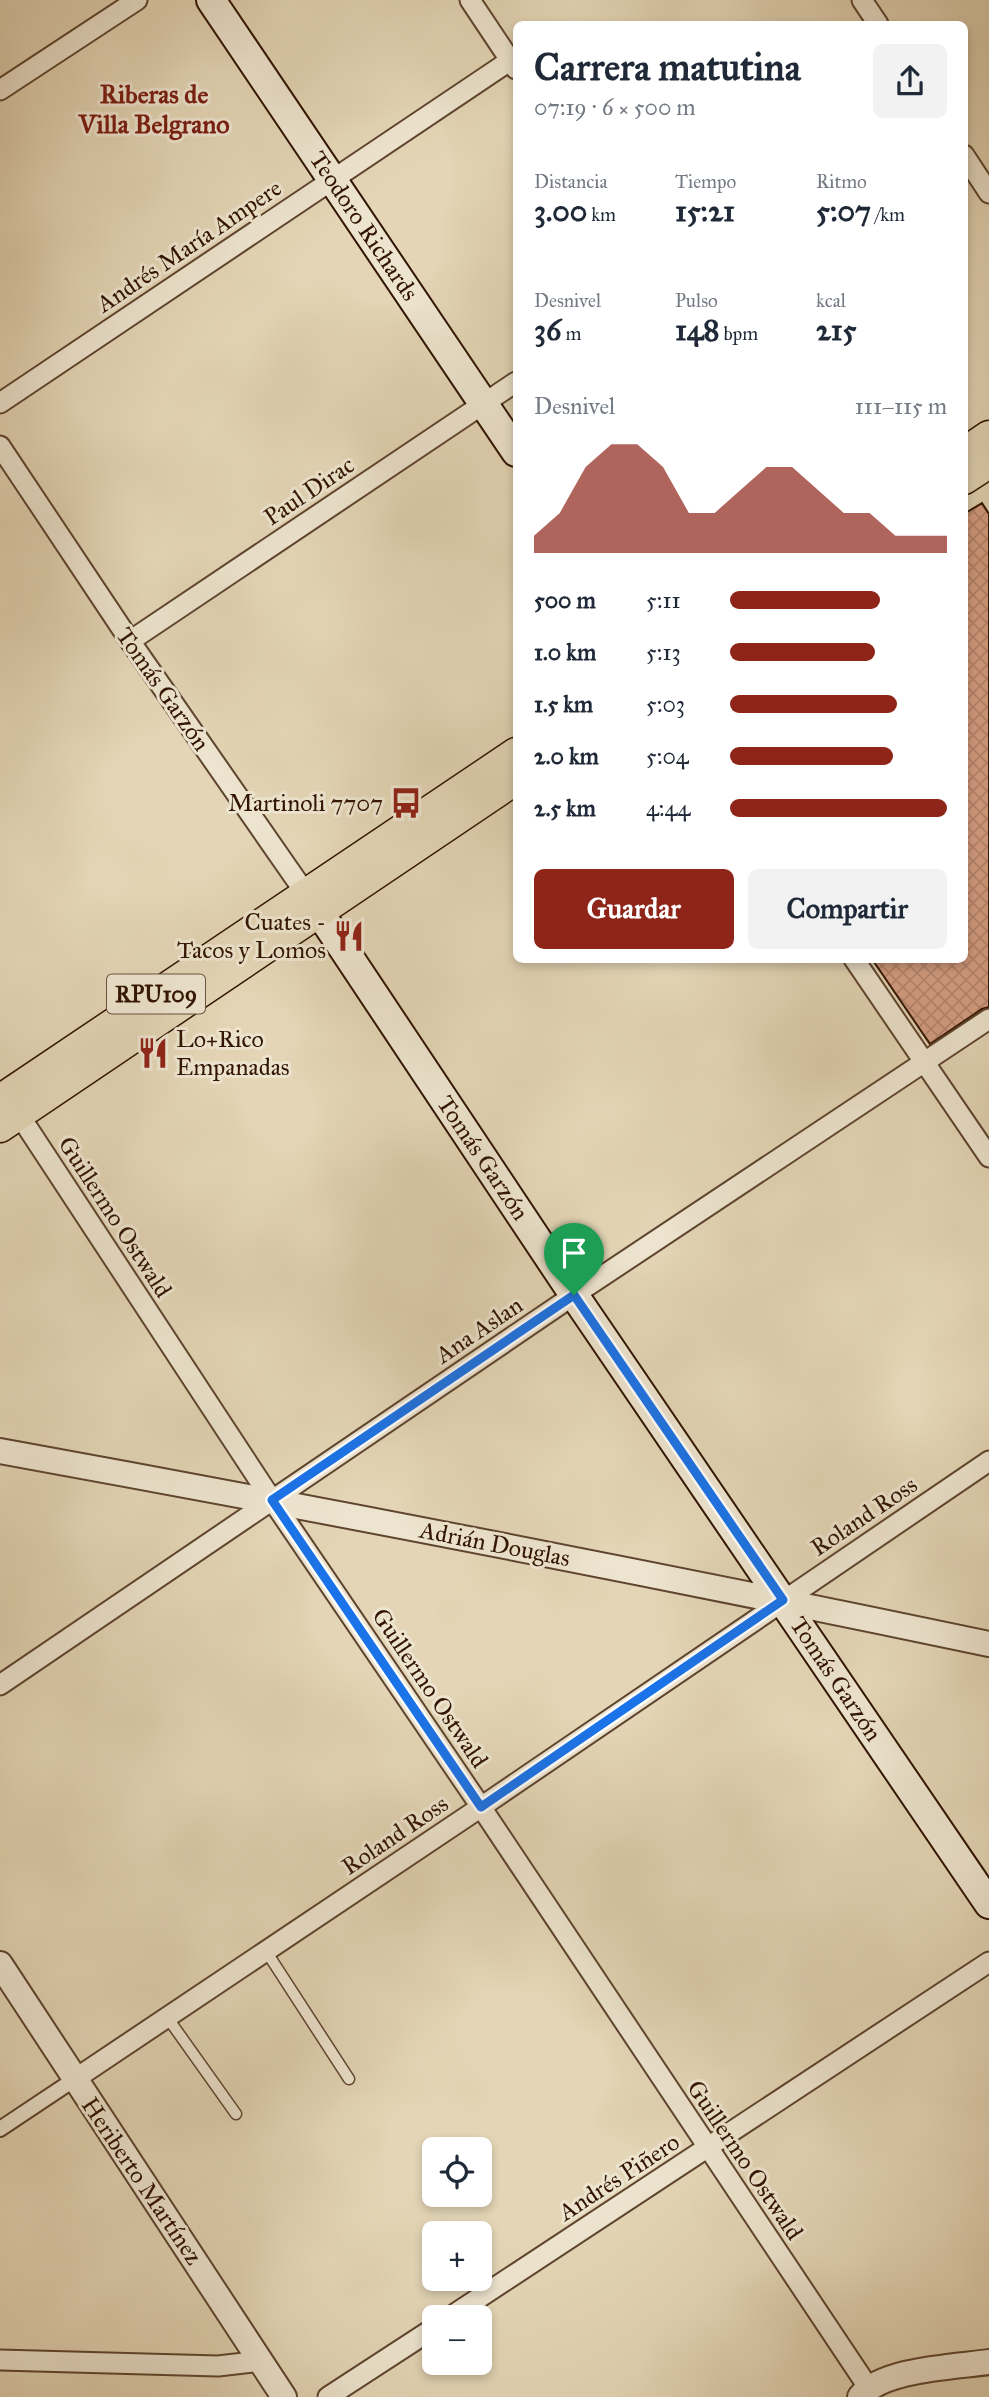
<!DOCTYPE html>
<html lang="es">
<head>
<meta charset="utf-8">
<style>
  :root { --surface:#fff; --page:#f2f2f3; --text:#1f2937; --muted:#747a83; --accent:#8f2418 }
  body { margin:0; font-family:"IM FELL Great Primer",serif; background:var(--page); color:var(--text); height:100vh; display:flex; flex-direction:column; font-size:26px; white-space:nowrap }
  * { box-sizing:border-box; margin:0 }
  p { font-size:23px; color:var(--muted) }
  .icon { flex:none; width:38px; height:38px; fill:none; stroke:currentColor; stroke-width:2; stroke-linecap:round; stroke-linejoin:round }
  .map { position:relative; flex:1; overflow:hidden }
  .drawer { position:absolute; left:513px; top:21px; width:455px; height:942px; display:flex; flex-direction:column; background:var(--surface); border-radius:10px; box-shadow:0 4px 10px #0003 }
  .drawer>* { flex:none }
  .fabs { position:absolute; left:422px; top:2137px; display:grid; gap:14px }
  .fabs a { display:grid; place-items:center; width:70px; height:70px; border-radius:10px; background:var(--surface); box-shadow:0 4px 10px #0003; font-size:35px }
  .pin { position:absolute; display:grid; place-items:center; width:60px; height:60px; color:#fff; margin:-72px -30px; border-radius:50% 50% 50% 0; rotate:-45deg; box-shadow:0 0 7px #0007 }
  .pin .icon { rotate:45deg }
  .round { display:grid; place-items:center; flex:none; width:74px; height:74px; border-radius:10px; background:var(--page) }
  .head { display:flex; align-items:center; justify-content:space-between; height:119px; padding:0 21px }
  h1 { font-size:38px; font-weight:700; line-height:52px }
  .figures { display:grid; grid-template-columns:repeat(3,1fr); gap:10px; height:119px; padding:7px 21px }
  .figures div { display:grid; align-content:center }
  .figures b { font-size:30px; font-weight:700 }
  .figures small { font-size:19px; font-weight:400 }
  .figures p { font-size:19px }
  .chart { height:196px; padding:14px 21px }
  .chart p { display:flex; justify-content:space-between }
  .chart svg { width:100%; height:126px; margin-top:7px; fill:var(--accent); opacity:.7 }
  .action { display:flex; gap:14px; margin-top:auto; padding:14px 21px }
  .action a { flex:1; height:80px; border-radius:10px; background:var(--accent); color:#fff; font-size:28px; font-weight:700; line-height:80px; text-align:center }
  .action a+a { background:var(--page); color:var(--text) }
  ul { padding:0 21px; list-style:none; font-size:23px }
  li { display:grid; grid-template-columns:112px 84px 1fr; align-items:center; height:52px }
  li i { height:18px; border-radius:9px; background:var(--accent) }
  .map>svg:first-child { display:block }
  .building { fill:url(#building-cross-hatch); stroke:#311401; stroke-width:2 }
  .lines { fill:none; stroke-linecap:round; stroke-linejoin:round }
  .service-casing { stroke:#5e442e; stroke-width:13 }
  .pedestrian-casing { stroke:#5e442e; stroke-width:18 }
  .minor-casing { stroke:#5e442e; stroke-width:23 }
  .tertiary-casing { stroke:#5e442e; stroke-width:28 }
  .secondary-casing { stroke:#311401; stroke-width:32 }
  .primary-casing { stroke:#311401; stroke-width:33 }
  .service { stroke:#ede4cf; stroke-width:10 }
  .pedestrian { stroke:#ede4cf; stroke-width:14 }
  .minor { stroke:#ede4cf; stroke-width:19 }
  .tertiary { stroke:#ede4cf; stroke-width:24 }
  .secondary { stroke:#ede4cf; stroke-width:28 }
  .primary { stroke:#e3d5b5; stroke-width:30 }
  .route-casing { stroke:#fff; stroke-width:14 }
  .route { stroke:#1a73e8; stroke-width:9 }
  .labels { text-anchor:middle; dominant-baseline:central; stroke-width:6; stroke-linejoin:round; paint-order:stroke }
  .shield { fill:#ede4cf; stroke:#69523f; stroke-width:2 }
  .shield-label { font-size:23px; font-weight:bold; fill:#311401 }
  .street-label { font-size:24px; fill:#311401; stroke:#ede4cf }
  .poi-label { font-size:24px; fill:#311401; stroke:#ede4cf; text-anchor:end }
  .neighbourhood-label { font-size:26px; font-weight:bold; fill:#7a1f14; stroke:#ede4cf }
</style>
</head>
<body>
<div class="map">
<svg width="989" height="2397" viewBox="0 0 989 2397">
  <defs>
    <pattern id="building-cross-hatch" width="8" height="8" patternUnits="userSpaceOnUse" patternTransform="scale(1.75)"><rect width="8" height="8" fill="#d49d82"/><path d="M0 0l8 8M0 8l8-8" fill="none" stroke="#b6866e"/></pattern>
  </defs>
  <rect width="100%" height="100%" fill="#e3d5b5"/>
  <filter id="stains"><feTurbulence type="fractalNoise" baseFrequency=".00286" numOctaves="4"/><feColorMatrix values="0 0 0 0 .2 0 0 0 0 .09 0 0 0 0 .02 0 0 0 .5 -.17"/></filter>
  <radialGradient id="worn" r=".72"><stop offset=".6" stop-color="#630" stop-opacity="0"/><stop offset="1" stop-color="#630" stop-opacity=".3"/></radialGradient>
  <!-- building -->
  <polygon class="building" points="982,503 989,514 989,1007 982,1009 930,1044 872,959 964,959 964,514"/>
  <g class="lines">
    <defs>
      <g id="service">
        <polyline points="266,1951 349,2079"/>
        <polyline points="167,2017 236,2114"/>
      </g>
      <polyline id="pedestrian" points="0,2129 75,2079"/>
      <g id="minor">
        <polyline points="470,0 516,69"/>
        <polyline points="862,0 878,24"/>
        <polyline points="0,90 137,0"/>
        <polyline points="964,155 989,193"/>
        <polyline points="0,403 511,60"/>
        <polyline points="0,446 130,641 306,894"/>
        <polyline points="130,641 516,382"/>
        <polyline points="854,959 989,1157"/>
        <polyline points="14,1107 272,1500 481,1807 868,2387"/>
        <polyline points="0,1685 574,1295 989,1019"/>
        <polyline points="75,2079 481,1807 989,1461"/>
        <polyline points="450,2317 989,1962"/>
        <polyline points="0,2360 218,2366 261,2361"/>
        <polyline points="328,2397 434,2328"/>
      </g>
      <g id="tertiary">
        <path d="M0 1451C330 1511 660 1575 989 1644"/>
        <polyline points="0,1964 284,2397"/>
        <path d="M860 2397C882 2369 954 2367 989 2362"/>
      </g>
      <g id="secondary">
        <polyline points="211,0 516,452"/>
        <polyline points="307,894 574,1295 989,1904"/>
      </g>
      <g id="primary">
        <polyline points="964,453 989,436"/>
        <polyline points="964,479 989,463"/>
        <polyline points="0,1100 516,753"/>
        <polyline points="0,1127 516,779"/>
      </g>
    </defs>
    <!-- service casing -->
    <use href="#service" class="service-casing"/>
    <!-- pedestrian casing -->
    <use href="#pedestrian" class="pedestrian-casing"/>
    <!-- minor casing -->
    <use href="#minor" class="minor-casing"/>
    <!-- tertiary casing -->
    <use href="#tertiary" class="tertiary-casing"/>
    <!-- secondary casing -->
    <use href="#secondary" class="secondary-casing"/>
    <!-- primary casing -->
    <use href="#primary" class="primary-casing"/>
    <!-- service -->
    <use href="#service" class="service"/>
    <!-- pedestrian -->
    <use href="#pedestrian" class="pedestrian"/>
    <!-- minor -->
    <use href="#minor" class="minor"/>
    <!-- tertiary -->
    <use href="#tertiary" class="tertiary"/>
    <!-- secondary -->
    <use href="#secondary" class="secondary"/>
    <!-- primary -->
    <use href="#primary" class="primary"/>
  </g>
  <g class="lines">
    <defs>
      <polygon id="route" points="574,1295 783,1600 481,1807 272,1500"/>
    </defs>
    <!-- route casing -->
    <use href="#route" class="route-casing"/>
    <!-- route -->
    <use href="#route" class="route"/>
  </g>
  <!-- icons -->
  <defs>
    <symbol id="bus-bare" viewBox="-9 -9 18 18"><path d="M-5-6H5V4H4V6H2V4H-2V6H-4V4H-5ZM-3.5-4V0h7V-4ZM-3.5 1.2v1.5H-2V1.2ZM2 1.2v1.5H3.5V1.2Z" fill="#8f2418" stroke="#ede4cf" stroke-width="2.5" paint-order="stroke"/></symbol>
    <symbol id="restaurant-bare" viewBox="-9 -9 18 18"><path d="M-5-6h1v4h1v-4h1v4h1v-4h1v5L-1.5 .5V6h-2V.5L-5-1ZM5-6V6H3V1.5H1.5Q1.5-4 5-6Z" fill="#8f2418" stroke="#ede4cf" stroke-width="2.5" paint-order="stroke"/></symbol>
  </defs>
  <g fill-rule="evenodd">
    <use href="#bus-bare" x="384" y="781" width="44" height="44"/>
    <use href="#restaurant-bare" x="327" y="914" width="44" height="44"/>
    <use href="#restaurant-bare" x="131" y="1031" width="44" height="44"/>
  </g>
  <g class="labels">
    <!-- shield labels -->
    <rect class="shield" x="107" y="974.5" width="98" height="39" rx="5"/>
    <g class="shield-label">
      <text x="156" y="994">RPU109</text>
    </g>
    <!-- street labels -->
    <g class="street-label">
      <text transform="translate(364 226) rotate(56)">Teodoro Richards</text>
      <text transform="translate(189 246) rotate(-34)">Andrés María Ampere</text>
      <text transform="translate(309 491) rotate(-34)">Paul Dirac</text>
      <text transform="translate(163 689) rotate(55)">Tomás Garzón</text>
      <text transform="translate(483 1158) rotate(56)">Tomás Garzón</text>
      <text transform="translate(115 1217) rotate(57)">Guillermo Ostwald</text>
      <text transform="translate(479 1330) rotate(-34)">Ana Aslan</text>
      <text transform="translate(864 1516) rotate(-34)">Roland Ross</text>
      <text transform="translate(495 1544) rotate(11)">Adrián Douglas</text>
      <text transform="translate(836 1679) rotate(56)">Tomás Garzón</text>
      <text transform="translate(430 1688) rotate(56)">Guillermo Ostwald</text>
      <text transform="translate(395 1835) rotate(-34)">Roland Ross</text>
      <text transform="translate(745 2160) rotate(56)">Guillermo Ostwald</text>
      <text transform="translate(619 2177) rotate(-33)">Andrés Piñero</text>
      <text transform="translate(142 2181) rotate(56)">Heriberto Martínez</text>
    </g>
    <!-- poi labels -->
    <g class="poi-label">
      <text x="383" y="803">Martinoli 7707</text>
      <text x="326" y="922">Cuates -<tspan x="326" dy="28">Tacos y Lomos</tspan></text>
      <text x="176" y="1039" text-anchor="start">Lo+Rico<tspan x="176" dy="28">Empanadas</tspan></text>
    </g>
    <!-- neighbourhood labels -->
    <g class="neighbourhood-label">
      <text x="154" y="94">Riberas de<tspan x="154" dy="30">Villa Belgrano</tspan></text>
    </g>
  </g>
  <rect width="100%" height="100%" filter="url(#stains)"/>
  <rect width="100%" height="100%" fill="url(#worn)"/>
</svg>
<div class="fabs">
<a><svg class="icon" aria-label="locate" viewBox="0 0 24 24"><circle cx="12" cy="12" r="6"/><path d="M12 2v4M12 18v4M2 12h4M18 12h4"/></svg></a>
<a>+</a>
<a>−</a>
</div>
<div class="pin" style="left:574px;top:1295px;background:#1e9e55"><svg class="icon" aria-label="arrive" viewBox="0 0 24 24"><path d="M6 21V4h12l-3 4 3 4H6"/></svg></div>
<section class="drawer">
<div class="head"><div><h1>Carrera matutina</h1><p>07:19 · 6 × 500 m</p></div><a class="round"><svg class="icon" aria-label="share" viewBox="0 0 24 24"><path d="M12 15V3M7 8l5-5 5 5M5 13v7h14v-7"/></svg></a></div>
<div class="figures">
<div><p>Distancia</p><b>3.00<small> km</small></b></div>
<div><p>Tiempo</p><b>15:21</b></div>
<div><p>Ritmo</p><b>5:07<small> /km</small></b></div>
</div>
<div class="figures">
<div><p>Desnivel</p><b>36<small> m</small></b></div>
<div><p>Pulso</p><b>148<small> bpm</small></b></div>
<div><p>kcal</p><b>215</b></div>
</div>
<div class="chart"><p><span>Desnivel</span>111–115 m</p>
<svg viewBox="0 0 160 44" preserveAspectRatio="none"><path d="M0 44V38L10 30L20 14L30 6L40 6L50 14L60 30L70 30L80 22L90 14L100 14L110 22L120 30L130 30L140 38L150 38L160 38V44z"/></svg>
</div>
<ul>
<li><b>500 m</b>5:11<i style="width:69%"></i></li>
<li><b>1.0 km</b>5:13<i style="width:67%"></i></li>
<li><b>1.5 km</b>5:03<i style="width:77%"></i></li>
<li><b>2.0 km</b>5:04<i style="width:75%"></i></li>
<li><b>2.5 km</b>4:44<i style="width:100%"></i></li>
</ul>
<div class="action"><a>Guardar</a><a>Compartir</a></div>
</section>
</div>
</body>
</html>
